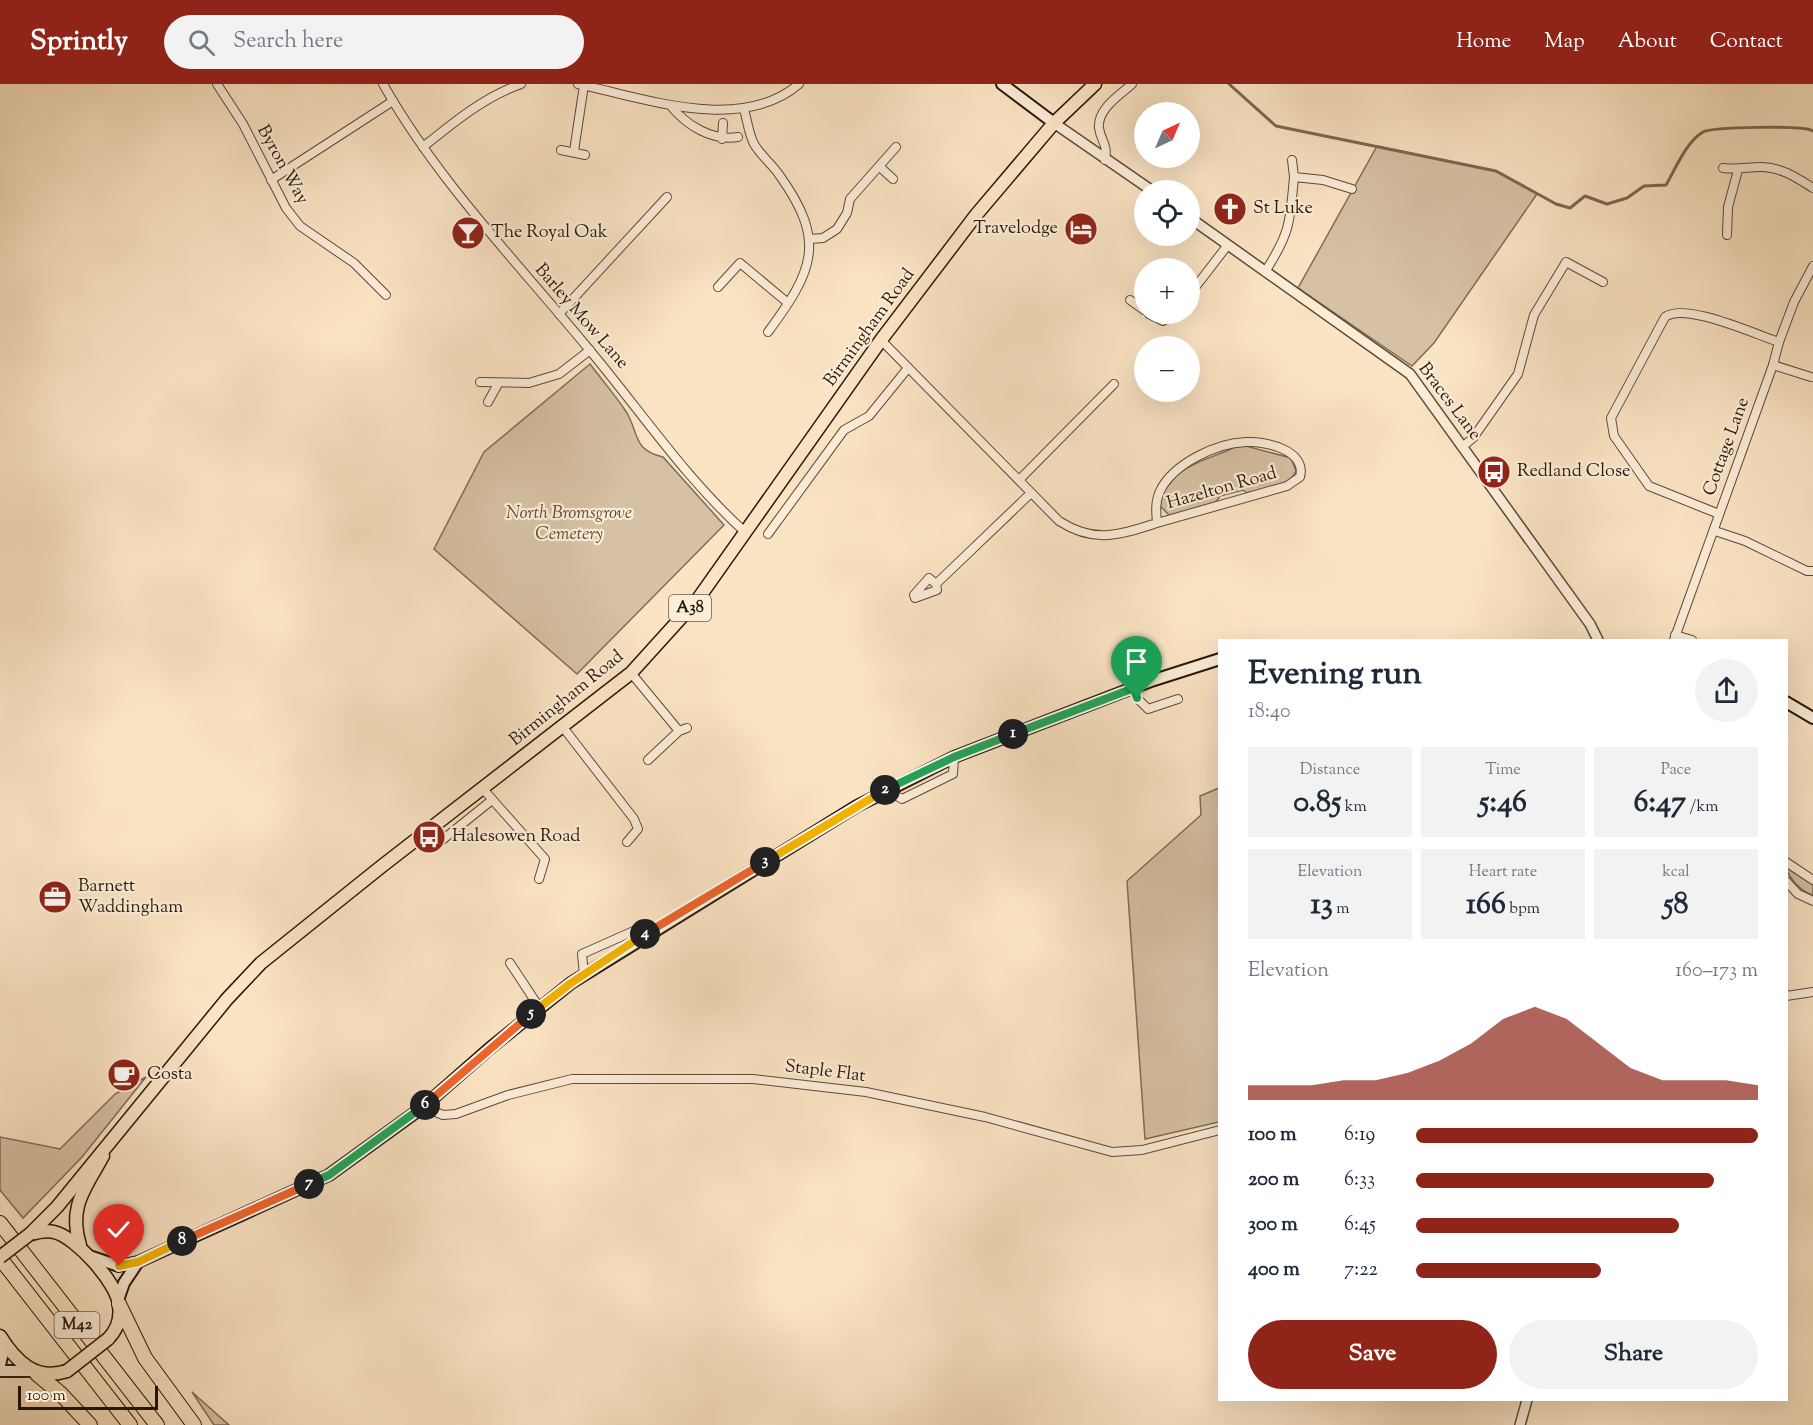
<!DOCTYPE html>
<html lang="en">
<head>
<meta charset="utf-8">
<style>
  :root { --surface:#fff; --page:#f2f2f3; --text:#1f2937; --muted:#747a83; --accent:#8f2418 }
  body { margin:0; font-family:"Sorts Mill Goudy",serif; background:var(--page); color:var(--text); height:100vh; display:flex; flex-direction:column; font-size:22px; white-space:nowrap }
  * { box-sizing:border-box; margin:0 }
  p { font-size:20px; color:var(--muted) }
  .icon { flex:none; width:33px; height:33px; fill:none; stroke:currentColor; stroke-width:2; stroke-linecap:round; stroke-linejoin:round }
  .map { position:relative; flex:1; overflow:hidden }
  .details { position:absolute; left:1218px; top:555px; width:570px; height:762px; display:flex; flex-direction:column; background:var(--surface); border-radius:0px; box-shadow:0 6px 24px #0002 }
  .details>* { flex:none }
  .needle { width:39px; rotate:44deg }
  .buttons { position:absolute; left:1134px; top:18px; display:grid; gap:12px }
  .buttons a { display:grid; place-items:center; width:66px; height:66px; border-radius:50%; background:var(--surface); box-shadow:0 6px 24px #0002; font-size:30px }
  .scale { position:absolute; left:18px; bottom:15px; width:140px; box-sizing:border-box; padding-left:6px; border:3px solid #291707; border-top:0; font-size:16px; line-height:21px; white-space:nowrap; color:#291707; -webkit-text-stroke:4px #fcedd9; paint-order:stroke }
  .pin { position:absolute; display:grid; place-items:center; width:51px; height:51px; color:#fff; margin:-62px -26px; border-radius:50% 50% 50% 0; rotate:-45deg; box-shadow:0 0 6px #0007 }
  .pin .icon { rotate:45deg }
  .km { position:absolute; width:30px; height:30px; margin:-15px; border-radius:50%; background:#222; color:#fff; font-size:16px; line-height:30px; text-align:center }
  .round { display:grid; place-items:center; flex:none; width:63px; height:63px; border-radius:32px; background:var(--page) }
  .head { display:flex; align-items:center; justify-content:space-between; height:102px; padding:0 30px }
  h1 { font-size:33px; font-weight:700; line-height:45px }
  .figures { display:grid; grid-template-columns:repeat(3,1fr); gap:9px; height:102px; padding:6px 30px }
  .figures div { display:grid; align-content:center; border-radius:0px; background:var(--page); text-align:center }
  .figures b { font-size:30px; font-weight:700 }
  .figures small { font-size:16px; font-weight:400 }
  .figures p { font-size:16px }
  .chart { height:168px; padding:12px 30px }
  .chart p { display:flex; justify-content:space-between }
  .chart svg { width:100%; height:108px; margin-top:6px; fill:var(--accent); opacity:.7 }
  .action { display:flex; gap:12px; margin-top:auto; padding:12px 30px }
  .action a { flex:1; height:69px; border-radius:36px; background:var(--accent); color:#fff; font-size:24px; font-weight:700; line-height:69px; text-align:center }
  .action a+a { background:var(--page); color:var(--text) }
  ul { padding:0 30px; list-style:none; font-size:20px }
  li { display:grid; grid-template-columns:96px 72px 1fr; align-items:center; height:45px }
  li i { height:15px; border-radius:8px; background:var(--accent) }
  header { display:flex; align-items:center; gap:36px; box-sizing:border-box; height:84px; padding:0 30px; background:var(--accent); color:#fff }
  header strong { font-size:28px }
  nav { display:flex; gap:33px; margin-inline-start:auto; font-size:21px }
  .search { width:420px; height:54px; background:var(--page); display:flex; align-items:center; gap:15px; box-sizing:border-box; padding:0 21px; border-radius:33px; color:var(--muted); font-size:22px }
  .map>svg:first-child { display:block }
  .green { fill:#d7c1a4; stroke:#806c56; stroke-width:1.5 }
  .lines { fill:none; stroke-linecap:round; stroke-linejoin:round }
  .stream { stroke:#7c6852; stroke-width:3 }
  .minor-casing { stroke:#5e4a36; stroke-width:10 }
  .tertiary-casing { stroke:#5e4a36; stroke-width:12 }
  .secondary-casing { stroke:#291707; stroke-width:14 }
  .trunk-casing { stroke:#291707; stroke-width:15 }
  .motorway-casing { stroke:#291707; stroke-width:16 }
  .minor { stroke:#fcedd9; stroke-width:8 }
  .tertiary { stroke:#fcedd9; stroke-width:9 }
  .secondary { stroke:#fcedd9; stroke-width:10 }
  .trunk { stroke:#fbe4c4; stroke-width:12 }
  .motorway { stroke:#fbe4c4; stroke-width:14 }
  .trunk-bridge-casing { stroke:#291707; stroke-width:15; stroke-linecap:butt }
  .trunk-bridge { stroke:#fbe4c4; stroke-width:12 }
  .split-1-casing { stroke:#fff; stroke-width:12 }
  .split-2-casing { stroke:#fff; stroke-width:12 }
  .split-3-casing { stroke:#fff; stroke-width:12 }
  .split-4-casing { stroke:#fff; stroke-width:12 }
  .split-5-casing { stroke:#fff; stroke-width:12 }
  .split-6-casing { stroke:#fff; stroke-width:12 }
  .split-7-casing { stroke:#fff; stroke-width:12 }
  .split-8-casing { stroke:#fff; stroke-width:12 }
  .split-9-casing { stroke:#fff; stroke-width:12 }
  .split-1 { stroke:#22a559; stroke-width:8 }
  .split-2 { stroke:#22a559; stroke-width:8 }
  .split-3 { stroke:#f5b400; stroke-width:8 }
  .split-4 { stroke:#f0652b; stroke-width:8 }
  .split-5 { stroke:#f5b400; stroke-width:8 }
  .split-6 { stroke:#f0652b; stroke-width:8 }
  .split-7 { stroke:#22a559; stroke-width:8 }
  .split-8 { stroke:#f0652b; stroke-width:8 }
  .split-9 { stroke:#f5b400; stroke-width:8 }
  .labels { text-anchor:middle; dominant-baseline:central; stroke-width:4.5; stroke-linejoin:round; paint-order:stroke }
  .shield { fill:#fcedd9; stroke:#685746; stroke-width:1.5 }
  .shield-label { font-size:16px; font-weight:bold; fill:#291707 }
  .street-label { font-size:18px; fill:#291707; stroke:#fcedd9 }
  .poi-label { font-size:18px; fill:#291707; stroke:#fcedd9; text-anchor:start }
  .park-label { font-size:18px; font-style:italic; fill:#5d4a36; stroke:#fcedd9 }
</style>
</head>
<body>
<header>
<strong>Sprintly</strong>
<div class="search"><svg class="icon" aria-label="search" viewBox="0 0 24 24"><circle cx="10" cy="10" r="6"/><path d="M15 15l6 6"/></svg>Search here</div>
<nav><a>Home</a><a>Map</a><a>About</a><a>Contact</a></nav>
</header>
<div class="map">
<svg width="1813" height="1341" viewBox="0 0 1813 1341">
  <rect width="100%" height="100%" fill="#fbe4c4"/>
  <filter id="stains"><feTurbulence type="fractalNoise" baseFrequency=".00333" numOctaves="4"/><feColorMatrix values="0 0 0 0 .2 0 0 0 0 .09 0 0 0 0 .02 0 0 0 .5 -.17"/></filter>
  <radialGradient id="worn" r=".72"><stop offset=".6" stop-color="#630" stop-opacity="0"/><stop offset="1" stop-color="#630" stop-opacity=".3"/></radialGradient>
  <!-- green -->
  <g class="green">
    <polygon points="1377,62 1496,87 1537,110 1434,259 1412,282 1298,204"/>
    <path d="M590 280C602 296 616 312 627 329 639 350 633 366 663 373L724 441 577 590 434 465 484 368Z"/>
    <path d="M1237 362H1246L1291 374 1296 387C1290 403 1263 405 1247 409L1243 406 1220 412 1216 418 1170 432 1159 421C1169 380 1206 378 1237 362Z"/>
    <polygon points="1219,704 1219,1038 1145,1055 1127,797 1201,731 1200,712"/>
    <path d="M1786 783 1813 800V811C1801 808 1789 795 1786 783Z"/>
    <polygon points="146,993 82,1073 23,1134 0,1106 0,1053 60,1065 115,1010"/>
    <polygon points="192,1308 229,1341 214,1341"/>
  </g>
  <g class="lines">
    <!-- stream -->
    <path class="stream" d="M1229 0 1276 42 1496 87 1556 120 1570 124 1585 112 1607 120 1627 114 1644 102 1666 101C1676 84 1686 58 1703 48 1712 43 1804 41 1813 47"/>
    <defs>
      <g id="minor">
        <polyline points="217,0 243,40 286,124 300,142 354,179 386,211"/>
        <path d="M383 0C439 99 520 181 592 269 642 329 687 396 745 448"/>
        <path d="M578 0C644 14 741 50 799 0"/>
        <path d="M670 21C686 41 711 57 738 53"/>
        <path d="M744 25C747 36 749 50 754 60 761 72 773 81 780 92 827 158 813 187 768 248"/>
        <polyline points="722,55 723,39"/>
        <path d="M423 63C454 38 484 13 521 0"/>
        <polyline points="561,66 585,71"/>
        <polyline points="574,67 584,1"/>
        <path d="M1105 76C1108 59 1101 58 1099 44 1097 25 1120 11 1132 0"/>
        <polyline points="1292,76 1294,93"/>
        <polyline points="880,83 893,95"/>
        <path d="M1723 84C1737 86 1748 83 1761 83 1781 83 1797 94 1813 104"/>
        <polyline points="271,96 393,17"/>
        <polyline points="1727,151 1728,123 1738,86"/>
        <polyline points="810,155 823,154 837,145 847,129 850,115 896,63"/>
        <path d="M1265 188C1290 149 1290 139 1294 93L1323 96 1352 105"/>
        <polyline points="718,203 740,179 788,219"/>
        <polyline points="1190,210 1227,162"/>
        <polyline points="1130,216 1144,226"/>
        <polyline points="559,230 667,113"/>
        <polyline points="1149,230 1163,237 1174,230"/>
        <path d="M881 256 1059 437C1095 460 1119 451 1157 439 1156 428 1155 418 1160 407 1173 380 1216 359 1246 358 1265 357 1307 366 1300 393L1287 402 1157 439"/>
        <polyline points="1773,281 1811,293"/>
        <polyline points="480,298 529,299 559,290 590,266"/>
        <polyline points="488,318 498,300"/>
        <polyline points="1462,363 1473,354 1518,290 1534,231 1566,178 1603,198"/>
        <polyline points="1019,396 1114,300"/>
        <path d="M1719 430 1649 402 1614 352 1611 334 1665 233C1685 218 1754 250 1779 258"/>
        <polyline points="1715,447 1745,457 1807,487 1813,487"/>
        <polyline points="768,450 844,346 869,332 908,284"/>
        <polyline points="936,500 929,494 914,511 915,514 937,506 936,500 1031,409"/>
        <polyline points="1675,551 1692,556"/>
        <polyline points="1674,556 1773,281 1779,258 1794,218 1813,182"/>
        <polyline points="631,589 679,647"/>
        <polyline points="1134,604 1137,614 1148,625 1178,615"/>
        <polyline points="562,642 634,735 638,745 627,758"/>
        <polyline points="648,676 679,647 687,644"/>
        <polyline points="890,703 892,709 902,715 953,690 954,673"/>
        <polyline points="483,705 545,775 539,795"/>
        <polyline points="441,757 492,716"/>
        <polyline points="1786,778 1813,796"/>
        <polyline points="1786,797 1798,810 1813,817"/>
        <polyline points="510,879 539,923"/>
        <polyline points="584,891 582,870 636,846 641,853"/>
        <polyline points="1786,912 1813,908"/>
        <polyline points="423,1023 443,1031 456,1030 508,1011 572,995 753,995 866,1008 985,1033 1112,1068 1142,1066 1220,1046"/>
      </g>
      <g id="tertiary">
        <polyline points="1054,39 1151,106"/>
        <polyline points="1190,134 1410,290 1590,540 1598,556"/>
        <polyline points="1520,1341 1527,1316"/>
      </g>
      <g id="secondary">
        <polyline points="1002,0 1054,39"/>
        <polyline points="1786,618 1813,634"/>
        <polyline points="89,1172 119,1182 138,1178 329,1091 423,1023 489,965 571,899 857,722 954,673 1151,597 1220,575"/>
        <polyline points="118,1216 124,1199 138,1178"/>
        <polyline points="0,1281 5,1260"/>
        <polyline points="0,1287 31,1287"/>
      </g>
      <g id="trunk">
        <polyline points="30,1150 57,1123 227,915 261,879 382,782 631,589 698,515 881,256 976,131 1054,39 1095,0"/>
        <path d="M31 1150C38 1148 46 1146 54 1148 76 1153 117 1199 119 1221 121 1234 117 1246 108 1255"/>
        <path d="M80 1161C68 1123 85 1105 103 1072"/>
        <path d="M0 1252C16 1278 36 1297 67 1287"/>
      </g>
      <g id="motorway">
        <polyline points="0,1139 157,1341"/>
        <polyline points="0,1174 130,1341"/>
        <polyline points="119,1220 145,1274 194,1341"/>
        <polyline points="37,1290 61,1310 90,1341"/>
      </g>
    </defs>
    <!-- minor casing -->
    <use href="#minor" class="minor-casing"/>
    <!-- tertiary casing -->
    <use href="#tertiary" class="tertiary-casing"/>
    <!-- secondary casing -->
    <use href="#secondary" class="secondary-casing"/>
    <!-- trunk casing -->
    <use href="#trunk" class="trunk-casing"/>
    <!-- motorway casing -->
    <use href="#motorway" class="motorway-casing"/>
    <!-- minor -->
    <use href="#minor" class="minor"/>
    <!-- tertiary -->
    <use href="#tertiary" class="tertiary"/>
    <!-- secondary -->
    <use href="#secondary" class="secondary"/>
    <!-- trunk -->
    <use href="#trunk" class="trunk"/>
    <!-- motorway -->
    <use href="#motorway" class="motorway"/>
    <defs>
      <g id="trunk-bridge">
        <polyline points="0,1173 30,1150"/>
        <polyline points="67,1287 108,1255"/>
      </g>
    </defs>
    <!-- trunk-bridge casing -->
    <use href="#trunk-bridge" class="trunk-bridge-casing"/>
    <!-- trunk-bridge -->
    <use href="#trunk-bridge" class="trunk-bridge"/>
  </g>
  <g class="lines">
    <defs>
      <polyline id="split-1" points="1013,650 1134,604 1137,614"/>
      <polyline id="split-2" points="885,706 954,673 1013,650"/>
      <polyline id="split-3" points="765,778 885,706"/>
      <polyline id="split-4" points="645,850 765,778"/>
      <polyline id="split-5" points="531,930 571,899 645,850"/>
      <polyline id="split-6" points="425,1021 531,930"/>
      <polyline id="split-7" points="309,1100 329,1091 425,1021"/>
      <polyline id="split-8" points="182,1157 309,1100"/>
      <polyline id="split-9" points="119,1182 138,1178 182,1157"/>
    </defs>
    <!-- split-1 casing -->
    <use href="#split-1" class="split-1-casing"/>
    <!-- split-2 casing -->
    <use href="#split-2" class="split-2-casing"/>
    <!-- split-3 casing -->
    <use href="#split-3" class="split-3-casing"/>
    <!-- split-4 casing -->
    <use href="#split-4" class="split-4-casing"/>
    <!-- split-5 casing -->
    <use href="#split-5" class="split-5-casing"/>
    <!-- split-6 casing -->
    <use href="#split-6" class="split-6-casing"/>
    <!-- split-7 casing -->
    <use href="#split-7" class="split-7-casing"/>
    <!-- split-8 casing -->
    <use href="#split-8" class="split-8-casing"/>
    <!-- split-9 casing -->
    <use href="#split-9" class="split-9-casing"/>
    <!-- split-1 -->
    <use href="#split-1" class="split-1"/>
    <!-- split-2 -->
    <use href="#split-2" class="split-2"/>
    <!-- split-3 -->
    <use href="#split-3" class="split-3"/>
    <!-- split-4 -->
    <use href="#split-4" class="split-4"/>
    <!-- split-5 -->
    <use href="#split-5" class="split-5"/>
    <!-- split-6 -->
    <use href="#split-6" class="split-6"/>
    <!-- split-7 -->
    <use href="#split-7" class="split-7"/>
    <!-- split-8 -->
    <use href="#split-8" class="split-8"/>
    <!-- split-9 -->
    <use href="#split-9" class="split-9"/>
  </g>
  <!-- icons -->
  <defs>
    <symbol id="church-disc" viewBox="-11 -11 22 22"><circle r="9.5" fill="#8f2418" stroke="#fcedd9"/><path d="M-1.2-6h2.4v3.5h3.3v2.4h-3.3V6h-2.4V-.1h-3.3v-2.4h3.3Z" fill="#fff"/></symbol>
    <symbol id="hotel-disc" viewBox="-11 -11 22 22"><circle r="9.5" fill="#8f2418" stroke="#fcedd9"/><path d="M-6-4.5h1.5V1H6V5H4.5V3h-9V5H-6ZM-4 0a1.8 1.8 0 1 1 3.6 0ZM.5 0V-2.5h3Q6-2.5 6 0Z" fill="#fff"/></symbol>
    <symbol id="bar-disc" viewBox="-11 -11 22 22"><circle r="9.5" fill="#8f2418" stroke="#fcedd9"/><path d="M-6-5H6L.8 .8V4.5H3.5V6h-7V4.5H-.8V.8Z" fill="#fff"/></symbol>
    <symbol id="bus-disc" viewBox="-11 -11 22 22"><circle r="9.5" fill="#8f2418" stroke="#fcedd9"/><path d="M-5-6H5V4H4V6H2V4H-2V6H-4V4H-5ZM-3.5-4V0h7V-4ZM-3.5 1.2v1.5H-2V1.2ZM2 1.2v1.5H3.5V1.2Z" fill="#fff"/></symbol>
    <symbol id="office-disc" viewBox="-11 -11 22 22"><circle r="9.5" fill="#8f2418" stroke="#fcedd9"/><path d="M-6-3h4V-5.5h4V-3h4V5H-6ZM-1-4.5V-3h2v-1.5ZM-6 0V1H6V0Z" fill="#fff"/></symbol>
    <symbol id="cafe-disc" viewBox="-11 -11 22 22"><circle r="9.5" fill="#8f2418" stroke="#fcedd9"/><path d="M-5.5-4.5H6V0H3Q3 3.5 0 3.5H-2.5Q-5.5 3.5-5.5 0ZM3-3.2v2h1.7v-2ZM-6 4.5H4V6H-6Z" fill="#fff"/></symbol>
  </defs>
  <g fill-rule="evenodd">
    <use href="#church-disc" x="1211" y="106" width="38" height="38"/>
    <use href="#hotel-disc" x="1062" y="126" width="38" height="38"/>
    <use href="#bar-disc" x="449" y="130" width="38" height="38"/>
    <use href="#bus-disc" x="1475" y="369" width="38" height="38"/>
    <use href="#bus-disc" x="410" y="734" width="38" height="38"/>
    <use href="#office-disc" x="36" y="794" width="38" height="38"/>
    <use href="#cafe-disc" x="105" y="972" width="38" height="38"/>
  </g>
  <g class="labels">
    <!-- shield labels -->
    <g class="shield">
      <rect x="669" y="511" width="42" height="26" rx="4.5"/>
      <rect x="54.5" y="1228" width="45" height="26" rx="4.5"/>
    </g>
    <g class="shield-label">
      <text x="690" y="524">A38</text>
      <text x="77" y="1241">M42</text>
    </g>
    <!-- street labels -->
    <g class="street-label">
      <text transform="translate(282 81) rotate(61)">Byron Way</text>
      <text transform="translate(581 233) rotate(49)">Barley Mow Lane</text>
      <text transform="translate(870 244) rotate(-54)">Birmingham Road</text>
      <text transform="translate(1449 318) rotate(53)">Braces Lane</text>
      <text transform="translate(1727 363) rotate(-70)">Cottage Lane</text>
      <text transform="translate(1222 405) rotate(-16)">Hazelton Road</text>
      <text transform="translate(567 615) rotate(-39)">Birmingham Road</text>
      <text transform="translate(825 988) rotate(7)">Staple Flat</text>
    </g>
    <!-- poi labels -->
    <g class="poi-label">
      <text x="1253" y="125">St Luke</text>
      <text x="1058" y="145" text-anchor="end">Travelodge</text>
      <text x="491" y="149">The Royal Oak</text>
      <text x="1517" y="388">Redland Close</text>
      <text x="452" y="753">Halesowen Road</text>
      <text x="78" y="803">Barnett<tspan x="78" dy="21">Waddingham</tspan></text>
      <text x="147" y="991">Costa</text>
    </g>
    <!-- park labels -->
    <g class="park-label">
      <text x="569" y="430">North Bromsgrove<tspan x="569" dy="21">Cemetery</tspan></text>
    </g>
  </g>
  <rect width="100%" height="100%" filter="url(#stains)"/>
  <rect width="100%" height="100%" fill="url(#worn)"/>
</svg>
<div class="buttons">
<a><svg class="needle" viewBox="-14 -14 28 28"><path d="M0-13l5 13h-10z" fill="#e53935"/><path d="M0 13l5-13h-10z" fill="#747a83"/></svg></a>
<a><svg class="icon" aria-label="locate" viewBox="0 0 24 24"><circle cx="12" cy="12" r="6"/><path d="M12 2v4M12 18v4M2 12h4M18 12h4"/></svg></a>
<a>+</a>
<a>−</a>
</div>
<div class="scale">100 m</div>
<div class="pin" style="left:1137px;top:614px;background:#1e9e55"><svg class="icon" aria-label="arrive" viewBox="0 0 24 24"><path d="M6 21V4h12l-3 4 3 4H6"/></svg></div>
<div class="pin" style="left:119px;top:1182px;background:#d93025"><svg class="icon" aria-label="check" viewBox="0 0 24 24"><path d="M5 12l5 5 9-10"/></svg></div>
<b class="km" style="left:1013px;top:650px">1</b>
<b class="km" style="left:885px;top:706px">2</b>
<b class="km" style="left:765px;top:778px">3</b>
<b class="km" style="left:645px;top:850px">4</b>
<b class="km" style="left:531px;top:930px">5</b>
<b class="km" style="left:425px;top:1021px">6</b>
<b class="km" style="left:309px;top:1100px">7</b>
<b class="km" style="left:182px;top:1157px">8</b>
<section class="details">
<div class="head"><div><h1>Evening run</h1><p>18:40</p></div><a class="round"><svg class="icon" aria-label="share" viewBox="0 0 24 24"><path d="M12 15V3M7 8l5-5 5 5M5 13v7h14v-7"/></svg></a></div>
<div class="figures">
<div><p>Distance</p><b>0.85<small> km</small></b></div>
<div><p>Time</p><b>5:46</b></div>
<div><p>Pace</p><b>6:47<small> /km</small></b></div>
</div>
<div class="figures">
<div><p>Elevation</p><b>13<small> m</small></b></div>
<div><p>Heart rate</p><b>166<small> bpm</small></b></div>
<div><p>kcal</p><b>58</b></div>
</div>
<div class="chart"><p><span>Elevation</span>160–173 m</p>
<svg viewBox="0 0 160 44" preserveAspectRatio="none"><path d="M0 44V38L10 38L20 38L30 36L40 36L50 33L60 28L70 21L80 11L90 6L100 11L110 21L120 31L130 36L140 36L150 36L160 38V44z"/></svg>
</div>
<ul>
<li><b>100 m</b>6:19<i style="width:100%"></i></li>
<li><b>200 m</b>6:33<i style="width:87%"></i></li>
<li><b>300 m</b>6:45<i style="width:77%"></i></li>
<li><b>400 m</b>7:22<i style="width:54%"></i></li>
</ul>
<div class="action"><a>Save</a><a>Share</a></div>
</section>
</div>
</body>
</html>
